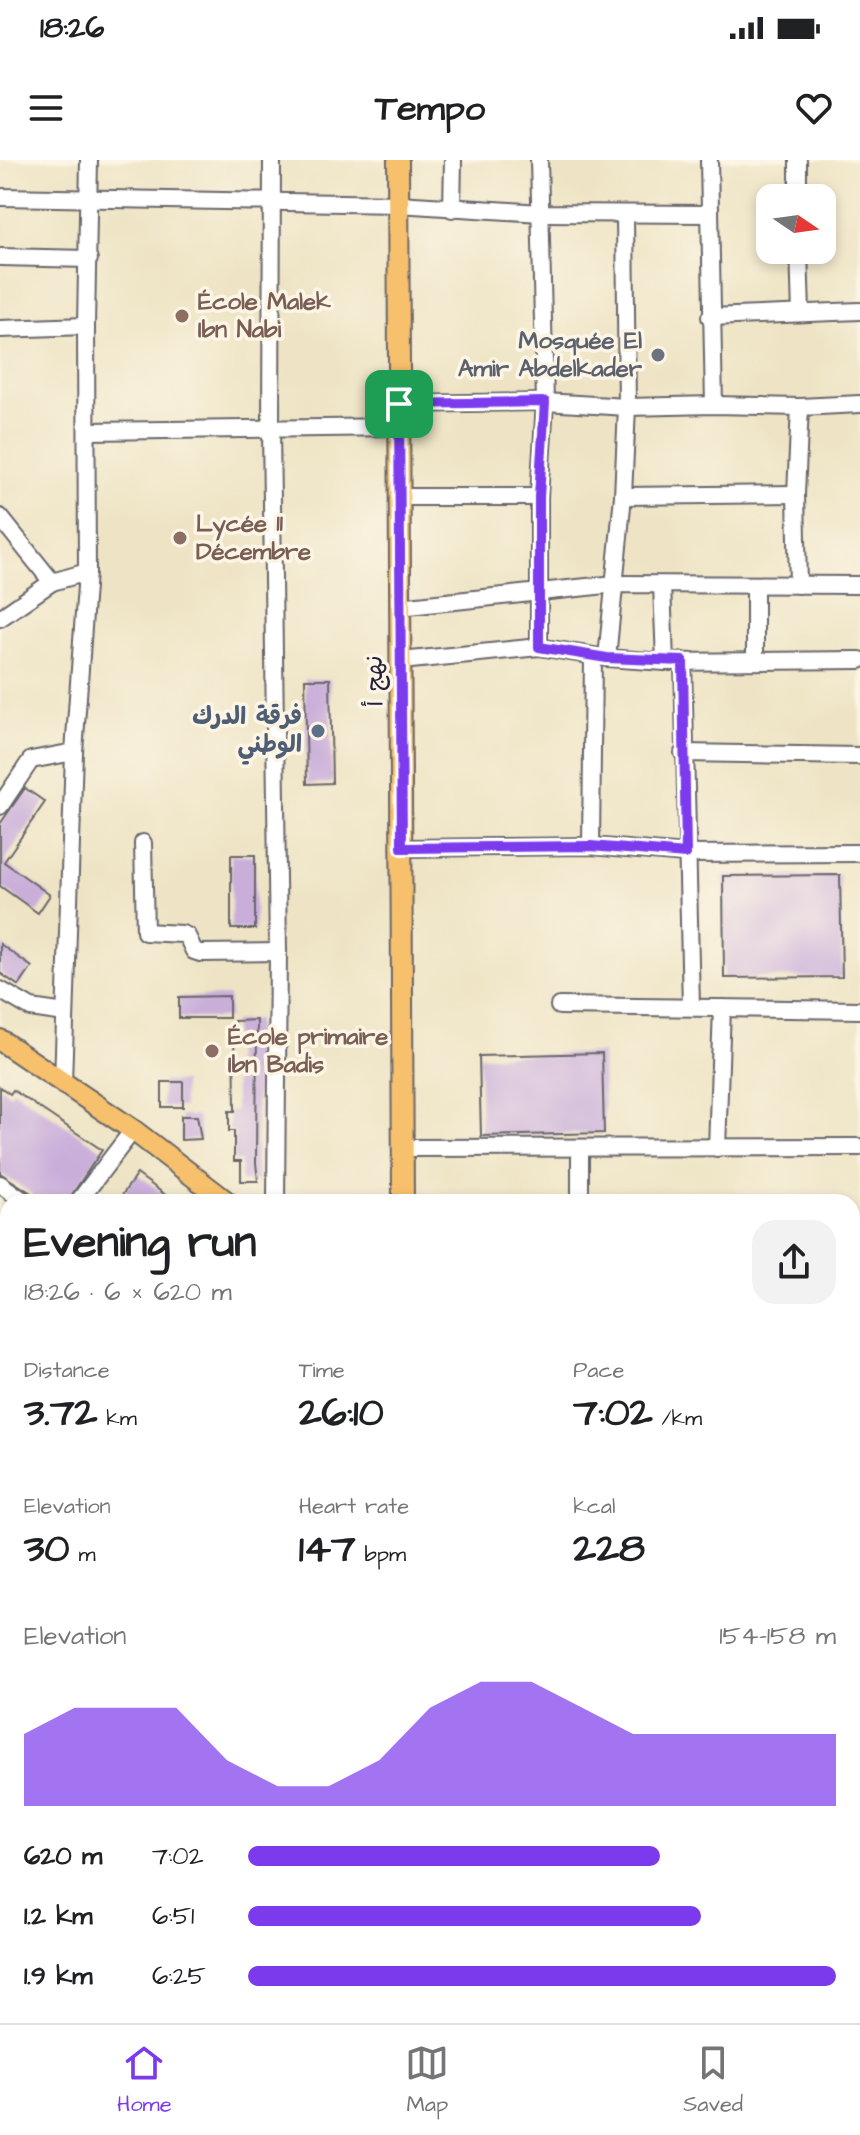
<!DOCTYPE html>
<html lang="en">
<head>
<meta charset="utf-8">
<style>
  :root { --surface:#fff; --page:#f2f2f2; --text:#202124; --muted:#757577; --line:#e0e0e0; --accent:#7c3aed }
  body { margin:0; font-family:"Architects Daughter","Playpen Sans Arabic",sans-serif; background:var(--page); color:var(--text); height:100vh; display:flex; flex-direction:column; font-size:30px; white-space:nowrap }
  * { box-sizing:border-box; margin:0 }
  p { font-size:26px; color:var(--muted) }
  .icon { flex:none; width:44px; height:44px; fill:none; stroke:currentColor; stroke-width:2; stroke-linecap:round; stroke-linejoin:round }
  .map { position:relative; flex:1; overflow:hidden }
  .panel { position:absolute; left:0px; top:1034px; width:860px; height:830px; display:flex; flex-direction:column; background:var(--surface); border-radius:24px 24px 0 0; box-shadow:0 4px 12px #0003 }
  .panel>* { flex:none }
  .needle { width:52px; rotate:103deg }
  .controls { position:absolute; left:756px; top:24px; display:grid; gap:16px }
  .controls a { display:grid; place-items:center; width:80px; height:80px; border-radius:16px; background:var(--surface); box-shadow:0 4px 12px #0003; font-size:40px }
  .pin { position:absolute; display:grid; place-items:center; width:68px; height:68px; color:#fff; margin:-34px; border-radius:16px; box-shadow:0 4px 12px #0006 }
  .round { display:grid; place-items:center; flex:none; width:84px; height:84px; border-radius:24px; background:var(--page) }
  .head { display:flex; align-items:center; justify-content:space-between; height:136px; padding:0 24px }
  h1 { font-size:44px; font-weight:700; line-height:60px }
  .stats { display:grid; grid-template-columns:repeat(3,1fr); gap:12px; height:136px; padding:8px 24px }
  .stats div { display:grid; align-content:center }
  .stats b { font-size:40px; font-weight:700 }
  .stats small { font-size:22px; font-weight:400 }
  .stats p { font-size:22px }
  .chart { height:224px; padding:16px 24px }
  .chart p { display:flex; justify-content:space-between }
  .chart svg { width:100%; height:144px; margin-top:8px; fill:var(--accent); opacity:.7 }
  ul { padding:0 24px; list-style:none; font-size:26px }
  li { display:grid; grid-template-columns:128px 96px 1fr; align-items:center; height:60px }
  li i { height:20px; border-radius:10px; background:var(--accent) }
  .status { display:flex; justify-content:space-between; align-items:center; height:56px; padding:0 40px; background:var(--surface); direction:ltr }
  .status svg { height:22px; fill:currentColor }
  header { display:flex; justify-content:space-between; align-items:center; height:104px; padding:0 24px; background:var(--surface); font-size:36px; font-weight:700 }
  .tab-bar { display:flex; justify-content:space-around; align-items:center; height:112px; border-top:2px solid var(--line); background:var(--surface); font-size:22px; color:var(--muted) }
  .tab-bar a { display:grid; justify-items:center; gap:4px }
  .tab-bar .selected { color:var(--accent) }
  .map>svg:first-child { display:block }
  .building { fill:#c9aeda }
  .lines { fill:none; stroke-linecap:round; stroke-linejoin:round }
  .minor-casing { stroke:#69666b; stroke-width:20 }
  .major-casing { stroke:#69666b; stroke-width:24 }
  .minor { stroke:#fff; stroke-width:16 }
  .major { stroke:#f7c06c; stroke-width:20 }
  .route-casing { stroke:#fff; stroke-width:16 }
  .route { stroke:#7c3aed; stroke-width:10 }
  .education-dot { fill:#8d6e63; stroke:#fcf5e5; stroke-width:3 }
  .worship-dot { fill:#6b7280; stroke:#fcf5e5; stroke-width:3 }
  .service-dot { fill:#5c6f8a; stroke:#fcf5e5; stroke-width:3 }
  .labels { text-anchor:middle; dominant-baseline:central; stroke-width:7; stroke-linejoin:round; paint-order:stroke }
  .education-label { font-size:24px; font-weight:bold; fill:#785e54; stroke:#fcf5e5; text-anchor:start }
  .worship-label { font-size:24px; font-weight:bold; fill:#5b616d; stroke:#fcf5e5; text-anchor:end }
  .street-label { font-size:24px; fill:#22223b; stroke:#fcf5e5 }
  .service-label { font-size:24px; font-weight:bold; fill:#4e5e75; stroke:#fcf5e5; text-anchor:end }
</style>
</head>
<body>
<div class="status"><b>18:26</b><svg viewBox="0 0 49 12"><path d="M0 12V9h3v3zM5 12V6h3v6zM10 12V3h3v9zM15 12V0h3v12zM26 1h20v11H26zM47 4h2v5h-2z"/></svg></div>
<header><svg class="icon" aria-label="menu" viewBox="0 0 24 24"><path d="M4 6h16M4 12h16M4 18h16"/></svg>Tempo<svg class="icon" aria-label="heart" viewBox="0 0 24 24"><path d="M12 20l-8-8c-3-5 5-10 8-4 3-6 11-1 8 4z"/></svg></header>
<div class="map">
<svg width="860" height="1863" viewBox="0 0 860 1863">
  <rect width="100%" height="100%" fill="#fcf5e5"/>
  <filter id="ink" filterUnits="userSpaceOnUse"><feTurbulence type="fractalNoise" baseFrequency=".0125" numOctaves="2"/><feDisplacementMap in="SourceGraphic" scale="16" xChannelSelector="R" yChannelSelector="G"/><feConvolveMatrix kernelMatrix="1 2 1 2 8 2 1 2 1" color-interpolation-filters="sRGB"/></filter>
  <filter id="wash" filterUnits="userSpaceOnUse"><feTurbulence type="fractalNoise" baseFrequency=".006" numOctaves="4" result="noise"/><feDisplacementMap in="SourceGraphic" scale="32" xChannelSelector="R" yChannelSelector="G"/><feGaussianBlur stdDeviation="1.8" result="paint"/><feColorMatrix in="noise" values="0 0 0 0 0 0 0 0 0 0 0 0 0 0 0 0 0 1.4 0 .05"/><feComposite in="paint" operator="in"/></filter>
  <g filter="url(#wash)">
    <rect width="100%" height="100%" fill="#eee4c5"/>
    <g id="blocks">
      <!-- building -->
      <g class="building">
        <polygon points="305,519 330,519 332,623 307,624"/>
        <polygon points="25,628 45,642 4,702 50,735 38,753 0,726 0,664"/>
        <rect x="231" y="695" width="24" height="74"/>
        <polygon points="840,715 842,817 724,818 723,716"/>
        <polygon points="0,784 32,807 19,826 0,813"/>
        <polygon points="229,836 229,858 179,858 179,837"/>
        <polygon points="257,860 256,1003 258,1021 241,1021 241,1001 234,1001 234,971 229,971 229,951 235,951 234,861"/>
        <polygon points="602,893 604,973 481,976 479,896"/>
        <rect x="162" y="922" width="21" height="25"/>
        <polygon points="0,927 10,934 13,930 102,990 67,1042 36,1042 31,1033 0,1013"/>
        <polygon points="181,956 197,956 201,979 181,980"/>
        <polygon points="137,1014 175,1042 117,1042"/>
      </g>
    </g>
  </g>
  <g filter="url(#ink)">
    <use href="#blocks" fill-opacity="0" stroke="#69666b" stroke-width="2"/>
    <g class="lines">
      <defs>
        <g id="minor">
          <polyline points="272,0 271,269 278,792 276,1042"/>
          <polyline points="709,0 714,245"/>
          <polyline points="798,0 798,38"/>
          <polyline points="0,37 398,44 541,53 710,54"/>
          <polyline points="452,49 453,0"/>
          <polyline points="799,90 801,153"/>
          <polyline points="0,97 89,99"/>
          <polyline points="710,157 860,151"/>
          <polyline points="0,169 86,166"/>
          <polyline points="399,244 545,242 627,247 714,245 800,247 860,244"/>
          <polyline points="88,271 400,267"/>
          <polyline points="623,336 796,334"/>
          <polyline points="398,337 539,337"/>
          <polyline points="0,357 52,422 87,412"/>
          <polyline points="662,425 665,502"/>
          <polyline points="755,425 755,501"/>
          <polyline points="798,425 796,334 800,247"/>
          <polyline points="399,447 615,424 860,425"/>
          <polyline points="0,458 52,422"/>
          <polyline points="539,487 539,337 545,242 539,0"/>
          <polyline points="607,498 623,336 627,247 625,54"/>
          <polyline points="401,501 539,487 607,498 665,502 860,500"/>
          <polyline points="683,501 691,847"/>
          <polyline points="683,593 860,596"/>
          <polyline points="0,646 31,600 74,592"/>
          <polyline points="143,683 145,772 182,774 187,776 194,791 200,793 278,792"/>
          <polyline points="591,686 593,496"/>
          <polyline points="402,688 591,686 686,694 860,693"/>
          <polyline points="0,830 31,848 65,853"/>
          <polyline points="559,846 860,850"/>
          <polyline points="63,922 74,592 87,412 86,166 89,0"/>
          <polyline points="401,988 860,987"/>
          <polyline points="717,988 722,848"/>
          <polyline points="0,1024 25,1042"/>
          <polyline points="78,1042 133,970"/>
          <polyline points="580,1042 580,988"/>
          <polyline points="0,1152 8,1141"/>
          <polyline points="852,1174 860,1174"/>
          <polyline points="0,1295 8,1284"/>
          <polyline points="852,1316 860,1317"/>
          <polyline points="0,1424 8,1431"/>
          <polyline points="852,1455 860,1447"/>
          <polyline points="0,1599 8,1588"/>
          <polyline points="0,1728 8,1732"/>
          <polyline points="852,1796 860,1789"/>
          <polyline points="0,1812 8,1821"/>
          <polyline points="852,1832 860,1850"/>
          <polyline points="39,1856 45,1863"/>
          <polyline points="324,1856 348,1863"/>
          <polyline points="136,1863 139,1856"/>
          <polyline points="281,1863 284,1856"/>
          <polyline points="302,1863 305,1856"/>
          <polyline points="604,1863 606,1856"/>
        </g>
        <g id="major">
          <polyline points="398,0 403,1042"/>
          <polyline points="0,880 133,970 227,1042"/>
          <polyline points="852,1660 860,1668"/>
        </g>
      </defs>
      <!-- minor casing -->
      <use href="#minor" class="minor-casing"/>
      <!-- major casing -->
      <use href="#major" class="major-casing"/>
      <!-- minor -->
      <use href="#minor" class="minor"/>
      <!-- major -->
      <use href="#major" class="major"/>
    </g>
  </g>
  <g class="lines" filter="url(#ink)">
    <defs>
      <polygon id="route" points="545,242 539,337 539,487 607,498 683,501 686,694 591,686 402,688 399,244"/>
    </defs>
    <!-- route casing -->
    <use href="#route" class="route-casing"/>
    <!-- route -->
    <use href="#route" class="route"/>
  </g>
  <!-- markers -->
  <g class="education-dot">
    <circle cx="182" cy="156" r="8"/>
    <circle cx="180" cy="378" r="8"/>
    <circle cx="212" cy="891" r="8"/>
  </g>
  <circle class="worship-dot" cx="658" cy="195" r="8"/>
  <circle class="service-dot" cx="318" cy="571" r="8"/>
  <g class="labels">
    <!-- education labels -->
    <g class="education-label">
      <text x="198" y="142">École Malek<tspan x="198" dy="28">Ibn Nabi</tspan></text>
      <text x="196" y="364">Lycée 11<tspan x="196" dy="28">Décembre</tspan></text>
      <text x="228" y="877">École primaire<tspan x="228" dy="28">Ibn Badis</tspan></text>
    </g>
    <!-- worship labels -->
    <g class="worship-label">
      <text x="642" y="181">Mosquée El<tspan x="642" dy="28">Amir Abdelkader</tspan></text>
    </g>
    <!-- street labels -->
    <g class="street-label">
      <text transform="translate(375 521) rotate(-91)">نهج أ</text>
    </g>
    <!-- service labels -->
    <g class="service-label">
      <text x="302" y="557">فرقة الدرك<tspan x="302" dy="28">الوطني</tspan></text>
    </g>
  </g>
</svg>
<div class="controls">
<a><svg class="needle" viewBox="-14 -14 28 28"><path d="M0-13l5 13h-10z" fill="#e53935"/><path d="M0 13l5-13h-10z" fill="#757577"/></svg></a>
</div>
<div class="pin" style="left:399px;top:244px;background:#1e9e55"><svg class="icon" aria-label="arrive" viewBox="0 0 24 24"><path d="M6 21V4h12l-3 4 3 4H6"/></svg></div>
<section class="panel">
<div class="head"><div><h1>Evening run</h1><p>18:26 · 6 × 620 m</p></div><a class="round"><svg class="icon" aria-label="share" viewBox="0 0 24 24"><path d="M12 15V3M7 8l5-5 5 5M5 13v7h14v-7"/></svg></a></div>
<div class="stats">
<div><p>Distance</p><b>3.72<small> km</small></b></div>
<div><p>Time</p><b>26:10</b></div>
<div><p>Pace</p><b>7:02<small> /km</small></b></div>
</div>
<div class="stats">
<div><p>Elevation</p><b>30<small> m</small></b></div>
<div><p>Heart rate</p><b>147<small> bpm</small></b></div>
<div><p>kcal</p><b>228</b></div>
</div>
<div class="chart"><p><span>Elevation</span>154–158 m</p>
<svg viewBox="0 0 160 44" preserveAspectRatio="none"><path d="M0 44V22L10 14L20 14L30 14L40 30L50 38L60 38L70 30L80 14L90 6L100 6L110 14L120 22L130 22L140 22L150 22L160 22V44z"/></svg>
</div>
<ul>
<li><b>620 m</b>7:02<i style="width:70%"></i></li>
<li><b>1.2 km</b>6:51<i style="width:77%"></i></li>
<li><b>1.9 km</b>6:25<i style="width:100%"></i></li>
</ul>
</section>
</div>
<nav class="tab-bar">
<a class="selected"><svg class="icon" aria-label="home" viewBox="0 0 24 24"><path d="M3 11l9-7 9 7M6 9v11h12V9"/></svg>Home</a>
<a><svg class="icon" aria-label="map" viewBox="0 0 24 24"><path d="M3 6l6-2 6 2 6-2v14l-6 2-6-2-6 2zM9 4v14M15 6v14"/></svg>Map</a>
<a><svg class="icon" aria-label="saved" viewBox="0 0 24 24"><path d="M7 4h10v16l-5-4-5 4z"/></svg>Saved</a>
</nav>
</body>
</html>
